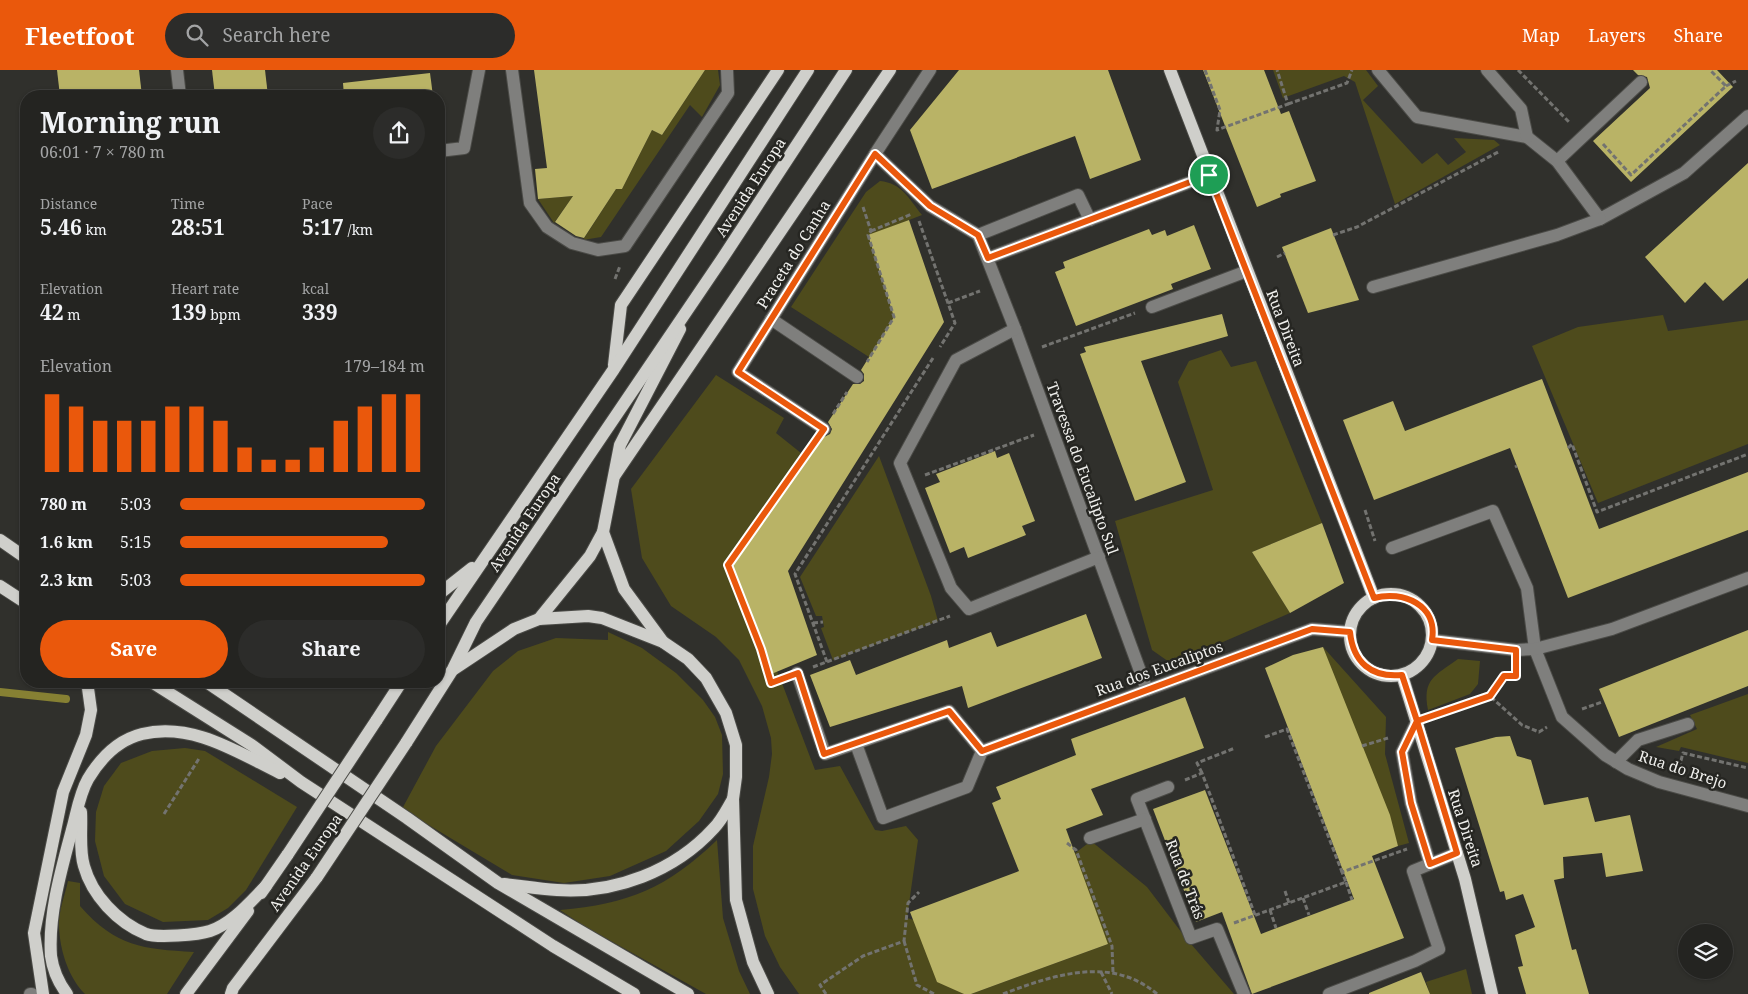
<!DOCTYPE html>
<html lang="en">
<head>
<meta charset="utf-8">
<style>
  :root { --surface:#242421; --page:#2c2c2a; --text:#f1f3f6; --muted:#a3a4a5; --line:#41413f; --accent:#ea580c }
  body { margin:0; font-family:"Noto Serif",serif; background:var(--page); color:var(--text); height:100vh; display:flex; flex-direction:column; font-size:19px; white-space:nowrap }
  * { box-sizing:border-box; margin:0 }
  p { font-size:16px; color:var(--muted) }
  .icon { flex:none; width:28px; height:28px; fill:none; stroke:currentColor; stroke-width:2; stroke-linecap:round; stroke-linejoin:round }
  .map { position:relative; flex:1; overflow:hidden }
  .side { position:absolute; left:20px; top:20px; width:425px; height:598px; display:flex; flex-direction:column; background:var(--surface); border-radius:20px; box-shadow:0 1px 4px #0004,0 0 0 1px var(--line) }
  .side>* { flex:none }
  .controls { position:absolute; left:1678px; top:854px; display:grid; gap:10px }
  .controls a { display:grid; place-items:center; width:55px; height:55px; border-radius:50%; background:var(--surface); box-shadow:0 1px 4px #0004,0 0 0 1px var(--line); font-size:25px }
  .pin { position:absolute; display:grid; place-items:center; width:42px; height:42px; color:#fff; margin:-21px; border:2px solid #fff; border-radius:50%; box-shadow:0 1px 5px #0007 }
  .round { display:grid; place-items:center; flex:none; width:52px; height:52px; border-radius:26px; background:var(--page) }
  .head { display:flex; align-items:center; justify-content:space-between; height:85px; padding:0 20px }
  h1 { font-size:28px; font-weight:700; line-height:38px }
  .figures { display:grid; grid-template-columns:repeat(3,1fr); gap:8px; height:85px; padding:5px 20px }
  .figures div { display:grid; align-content:center }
  .figures b { font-size:21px; font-weight:700 }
  .figures small { font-size:14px; font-weight:400 }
  .figures p { font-size:14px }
  .chart { height:140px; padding:10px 20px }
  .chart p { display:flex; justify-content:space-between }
  .chart svg { width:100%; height:90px; margin-top:5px; stroke:var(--accent); stroke-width:6 }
  .action { display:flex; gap:10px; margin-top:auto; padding:10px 20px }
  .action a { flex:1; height:58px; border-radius:30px; background:var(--accent); color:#fff; font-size:20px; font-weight:700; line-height:58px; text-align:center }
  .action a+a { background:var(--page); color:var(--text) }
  ul { padding:0 20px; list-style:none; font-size:16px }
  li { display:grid; grid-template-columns:80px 60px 1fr; align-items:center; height:38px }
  li i { height:12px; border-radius:6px; background:var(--accent) }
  header { display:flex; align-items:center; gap:30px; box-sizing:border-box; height:70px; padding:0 25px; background:var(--accent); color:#fff }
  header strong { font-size:24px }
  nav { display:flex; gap:28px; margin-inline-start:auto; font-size:18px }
  .search { width:350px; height:45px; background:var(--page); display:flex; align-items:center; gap:12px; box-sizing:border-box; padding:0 18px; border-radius:28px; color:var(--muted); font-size:19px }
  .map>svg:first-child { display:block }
  .green { fill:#4e4b1c }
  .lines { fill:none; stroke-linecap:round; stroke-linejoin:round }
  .stream { stroke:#868033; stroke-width:8 }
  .building { fill:#b9b366 }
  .minor-casing { stroke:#4b4b47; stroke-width:14 }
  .major-casing { stroke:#4b4b47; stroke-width:14 }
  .path { stroke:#737370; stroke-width:3; stroke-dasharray:5 2.5; stroke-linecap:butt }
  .minor { stroke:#7f7f7d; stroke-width:12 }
  .major { stroke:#cfcfcb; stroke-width:12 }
  .major-bridge-casing { stroke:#4b4b47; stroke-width:14; stroke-linecap:butt }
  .major-bridge { stroke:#cfcfcb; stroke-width:12 }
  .route-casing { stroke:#fff; stroke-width:10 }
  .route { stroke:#ea580c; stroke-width:6 }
  .labels { text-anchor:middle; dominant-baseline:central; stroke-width:5; stroke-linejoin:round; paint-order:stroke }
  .street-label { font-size:15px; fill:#f0f0ed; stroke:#262622 }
</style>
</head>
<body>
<header>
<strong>Fleetfoot</strong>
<div class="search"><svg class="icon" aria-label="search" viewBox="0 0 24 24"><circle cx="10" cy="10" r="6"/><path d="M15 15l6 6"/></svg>Search here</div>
<nav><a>Map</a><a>Layers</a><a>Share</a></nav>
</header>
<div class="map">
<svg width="1748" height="924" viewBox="0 0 1748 924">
  <rect width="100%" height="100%" fill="#30302c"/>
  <!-- green -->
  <g class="green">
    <polygon points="705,0 718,0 720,15 702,47 690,35 601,167 583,170 616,119 622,119 652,60 662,65"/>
    <polygon points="1273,0 1366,0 1378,16 1363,30 1422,94 1437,83 1448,95 1466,82 1454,68 1494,70 1500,75 1395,134 1355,12 1344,6 1283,28"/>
    <path d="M880 111C902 113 909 129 922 145L868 166 894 247 869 287 791 237 866 122Z"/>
    <polygon points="573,126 554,153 538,129"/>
    <polygon points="1663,245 1668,261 1748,250 1748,374 1598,433 1532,276 1578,257"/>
    <polygon points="1221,280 1231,297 1256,291 1322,453 1252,482 1290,543 1172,594 1152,580 1115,451 1213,420 1178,312 1189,291"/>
    <polygon points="716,305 784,348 776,363 801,383 728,495 780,608 815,700 840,696 875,760 882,761 906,756 918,770 907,848 914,850 964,924 799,924 780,897 765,866 753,819 753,776 769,707 772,684 771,668 762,636 739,590 716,567 671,536 642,488 631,419"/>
    <polygon points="879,386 931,526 938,551 833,590 821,558 824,557 822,546 816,546 800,507"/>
    <polygon points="608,562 642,578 676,603 703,630 715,647 722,665 723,704 718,724 699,751 666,781 610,806 564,813 512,805 402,739 436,676 493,601 518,581 556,568 608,570"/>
    <polygon points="1323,577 1386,647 1385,684 1409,773 1398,776"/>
    <path d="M1458 589 1480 591 1478 614 1470 624 1428 640C1422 609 1435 606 1458 589Z"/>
    <polygon points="1748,624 1748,693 1681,677 1679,681 1656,677 1697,659 1690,645"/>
    <polygon points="185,678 205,681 297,737 246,820 228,838 208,850 163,852 125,834 104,806 95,771 96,742 104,716 121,693 152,681"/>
    <path d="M717 770 723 848 739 901 750 924H706L584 856 560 840C629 834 667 818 717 770Z"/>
    <polygon points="1091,771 1147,817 1185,867 1234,924 971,924 1108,874 1074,784"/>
    <path d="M68 811 80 813V836C116 877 143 879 194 882L167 924H85C68 907 60 880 59 857 58 842 65 825 68 811Z"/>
    <polygon points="1466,899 1472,924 1430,924 1426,912"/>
  </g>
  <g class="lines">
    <!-- stream -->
    <polyline class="stream" points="0,622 66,629"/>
  </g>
  <!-- building -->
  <g class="building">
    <polygon points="57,0 139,0 142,26 60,26"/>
    <polygon points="212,0 265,0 268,26 215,26"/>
    <polygon points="534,0 705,0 662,65 652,60 622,119 616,119 584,168 576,166 555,152 573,126 538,129 535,99 547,98"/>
    <polygon points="959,0 1108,0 1141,90 1090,109 1075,66 932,119 910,60"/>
    <polygon points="1203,0 1264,0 1281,44 1289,41 1316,111 1280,124 1281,127 1257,137"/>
    <polygon points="1633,0 1717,0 1733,17 1631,112 1593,71 1650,18 1647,7 1638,5"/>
    <polygon points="430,3 433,26 344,26 343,13"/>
    <polygon points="1748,93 1748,208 1723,231 1705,212 1685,233 1645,187"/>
    <polygon points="909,150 944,252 788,501 817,585 769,605 728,495 820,366 824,367 830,364 832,359 828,352 853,314 860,314 864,311 864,304 861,300 894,247 868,165"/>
    <polygon points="1194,155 1211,199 1171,214 1173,219 1076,256 1055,202 1065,198 1063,192 1149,159 1152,165 1165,160 1167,166"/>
    <polygon points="1331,158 1359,230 1308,243 1282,177"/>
    <polygon points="1222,244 1228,266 1141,291 1186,412 1135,431 1080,284 1086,282 1084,277"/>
    <polygon points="1542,309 1599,459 1748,402 1748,460 1568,528 1510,378 1374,430 1343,350 1393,331 1405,361"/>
    <polygon points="995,381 997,388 1009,383 1035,451 1022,456 1026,465 968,488 964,477 950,483 925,418 940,412 936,404"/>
    <polygon points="1322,453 1344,513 1290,543 1252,482"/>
    <polygon points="1086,544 1102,588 968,638 962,616 830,657 810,605 850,590 856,605 947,570 949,578 991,562 997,577"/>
    <polygon points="1748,560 1748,616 1619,667 1599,619"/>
    <polygon points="1323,577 1390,745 1398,776 1372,786 1404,868 1252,924 1222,842 1196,852 1153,739 1205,720 1261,864 1354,829 1265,598 1293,585"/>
    <polygon points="1185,627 1204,678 1091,719 1103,745 1066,759 1108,874 971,924 964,924 937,912 910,842 1019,801 992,733 1001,729 996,717 1076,685 1071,669"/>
    <polygon points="1510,666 1517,686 1531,690 1544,735 1588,727 1595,752 1630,745 1643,801 1606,807 1602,783 1563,787 1564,808 1554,810 1572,880 1576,879 1589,924 1526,924 1518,897 1523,896 1515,865 1535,857 1523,824 1506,830 1504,821 1500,822 1455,678 1496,667"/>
    <polygon points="1421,902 1430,924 1369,924 1369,923"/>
  </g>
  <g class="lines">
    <defs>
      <g id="minor">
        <polyline points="177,0 180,26"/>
        <polyline points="512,0 530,133 547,157 572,173 598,180 625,176 728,23 727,0"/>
        <polyline points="1378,0 1417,47 1527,67 1557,91 1600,149 1684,103 1748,46"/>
        <polyline points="1487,0 1521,39 1527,67"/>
        <polyline points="439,81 464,78 479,0"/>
        <polyline points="875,84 930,0"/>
        <polyline points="1557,91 1641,12"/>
        <polyline points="978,165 1015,259 1147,620"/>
        <polyline points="978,165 1078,125 1090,150"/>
        <polyline points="988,188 1209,105"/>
        <polyline points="1373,217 1557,165 1600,149"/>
        <polyline points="1152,237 1247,201"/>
        <polyline points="771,249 857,307"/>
        <polyline points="1015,259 956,290 900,393 951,518 969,539 1099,487"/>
        <polyline points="824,359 738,302 875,84 930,136 978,165"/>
        <polyline points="1392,478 1493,441 1527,518 1535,579 1562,647 1605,685 1628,699 1659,712 1748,736"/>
        <polyline points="1432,570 1516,580 1535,579 1612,559 1748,508"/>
        <polyline points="797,603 825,684 949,641 982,681"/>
        <polyline points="1417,651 1402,682 1411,733 1430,794"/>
        <polyline points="856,674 883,748 967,717 982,681 1312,559 1350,562"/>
        <polyline points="1616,692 1638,670 1688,654"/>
        <polyline points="1168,717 1137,729 1191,868 1217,859 1244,924"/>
        <polyline points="1090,768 1145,749"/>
        <polyline points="30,924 32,924"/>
        <polyline points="1329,924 1415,891 1439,879 1413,801 1457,783"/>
      </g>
      <g id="major">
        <polyline points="1170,0 1374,528"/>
        <polyline points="614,295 621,235 778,0"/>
        <polyline points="615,405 890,0"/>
        <polyline points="603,462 624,519 663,572"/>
        <polyline points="0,470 26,488"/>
        <polyline points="0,516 26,533"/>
        <polyline points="439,524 472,498"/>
        <circle cx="1391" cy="565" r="41"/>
        <polyline points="539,549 590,486 603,462 620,375 680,259"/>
        <polyline points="439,555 614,299 808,0"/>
        <polyline points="454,599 514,559 539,549 588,546 602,548 663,572 688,589 706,608 726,643 736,675 736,707 733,729 736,830 753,892 768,924"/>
        <polyline points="1402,605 1465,809 1492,924"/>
        <polyline points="150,611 253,676 301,712 553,876 634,924"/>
        <polyline points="205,611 407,748 498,813 688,924"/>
        <polyline points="376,651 402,611"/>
        <polyline points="406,673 453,599 476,552 722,189 846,0"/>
        <path d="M81 742C82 759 79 780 84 796 92 825 117 852 146 864 157 868 198 865 210 861 233 853 250 832 266 816"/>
        <path d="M504 814C522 816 539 819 557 820 615 824 675 801 714 758 722 750 727 739 733 729"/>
        <polyline points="261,823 288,784"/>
        <polyline points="43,924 34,863 63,722 86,665 91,640 87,611"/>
        <path d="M67 924C58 912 53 901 51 886 48 844 62 797 73 756 77 741 80 723 88 709 100 689 118 670 142 664 192 652 237 682 280 703"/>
        <polyline points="186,924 248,841"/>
        <polyline points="231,924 233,918 317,807"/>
      </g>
    </defs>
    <!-- minor casing -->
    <use href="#minor" class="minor-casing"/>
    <!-- major casing -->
    <use href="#major" class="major-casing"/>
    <!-- path -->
    <g class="path">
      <polyline points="1205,0 1220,40 1217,60 1288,34 1277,0"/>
      <polyline points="1518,0 1570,53"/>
      <polyline points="1726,16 1736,11"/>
      <polyline points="1288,34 1347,13 1352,0"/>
      <polyline points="1603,74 1631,105 1726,16 1710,0"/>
      <polyline points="863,137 871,161 868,165 894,247 867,292"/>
      <polyline points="919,151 955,253 940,277"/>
      <polyline points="871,161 912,144"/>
      <polyline points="1333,165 1357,157 1500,81"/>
      <polyline points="1277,187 1285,183"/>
      <polyline points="615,209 620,196"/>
      <polyline points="948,233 980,221"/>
      <polyline points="1042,277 1135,243"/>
      <polyline points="833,344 847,322"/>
      <polyline points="1568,378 1572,374 1597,442 1748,384"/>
      <polyline points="1515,397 1517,396"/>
      <polyline points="925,405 1034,365"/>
      <polyline points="1365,440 1375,471"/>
      <polyline points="813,553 823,552"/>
      <polyline points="827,592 795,504 933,288"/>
      <polyline points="813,597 950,546"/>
      <polyline points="779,610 771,613 761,579 728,495 814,375"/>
      <polyline points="1491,627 1522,655 1539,662 1547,657"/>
      <polyline points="1582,639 1602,632"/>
      <polyline points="1433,645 1490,626 1504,606 1516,606 1516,598"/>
      <polyline points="1265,667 1287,659 1342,802"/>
      <polyline points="1362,676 1388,668"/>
      <polyline points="1679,698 1683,683 1748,698"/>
      <polyline points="1202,703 1197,693 1235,678"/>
      <polyline points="1185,710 1202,703 1255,845"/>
      <polyline points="164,744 200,687"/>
      <polyline points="1067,773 1076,780 1112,876 1113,902"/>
      <polyline points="1346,812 1352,830"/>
      <polyline points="1285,821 1289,833"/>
      <polyline points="1303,828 1309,845"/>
      <polyline points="1270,840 1276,858"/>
      <polyline points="1234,853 1346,812 1342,802 1407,779"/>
      <polyline points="904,871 917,915 934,924"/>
      <polyline points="1101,902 1112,924"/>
      <polyline points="826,924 820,915 863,886 904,871 908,833 919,822"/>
      <path d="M1003 924C1053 905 1111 885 1157 924"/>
    </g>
    <!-- minor -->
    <use href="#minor" class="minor"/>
    <!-- major -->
    <use href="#major" class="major"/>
    <defs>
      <g id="major-bridge">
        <polyline points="288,784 376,651"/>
        <polyline points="317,807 406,673"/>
      </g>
    </defs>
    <!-- major-bridge casing -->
    <use href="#major-bridge" class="major-bridge-casing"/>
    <!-- major-bridge -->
    <use href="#major-bridge" class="major-bridge"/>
  </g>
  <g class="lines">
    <defs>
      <path id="route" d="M1209 105 988 188 978 165 930 136 875 84 738 302 824 359 728 495 761 579 771 613 798 603 824 684 949 641 982 681 1312 559 1350 562C1353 592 1371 608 1402 605L1417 651 1402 682 1411 733 1430 794 1457 783 1417 651 1490 626 1504 606H1516V580L1432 570C1438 535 1403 520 1374 528L1209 105"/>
    </defs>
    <!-- route casing -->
    <use href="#route" class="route-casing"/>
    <!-- route -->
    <use href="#route" class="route"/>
  </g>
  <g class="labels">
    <!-- street labels -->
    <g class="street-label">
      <text transform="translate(750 117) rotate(-57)">Avenida Europa</text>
      <text transform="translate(793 184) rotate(-58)">Praceta do Canha</text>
      <text transform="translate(1286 258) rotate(69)">Rua Direita</text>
      <text transform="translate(1083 398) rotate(70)">Travessa do Eucalipto Sul</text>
      <text transform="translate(524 452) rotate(-56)">Avenida Europa</text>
      <text transform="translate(1159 598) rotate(-20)">Rua dos Eucaliptos</text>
      <text transform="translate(1683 699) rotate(18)">Rua do Brejo</text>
      <text transform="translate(1466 758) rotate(72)">Rua Direita</text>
      <text transform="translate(305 792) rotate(-55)">Avenida Europa</text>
      <text transform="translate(1186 809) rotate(69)">Rua de Trás</text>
    </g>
  </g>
</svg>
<div class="controls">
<a><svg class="icon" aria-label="layers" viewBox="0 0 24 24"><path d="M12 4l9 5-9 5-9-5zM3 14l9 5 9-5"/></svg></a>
</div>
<div class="pin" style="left:1209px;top:105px;background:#1e9e55"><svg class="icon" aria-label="arrive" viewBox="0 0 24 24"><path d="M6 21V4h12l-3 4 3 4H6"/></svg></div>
<section class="side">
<div class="head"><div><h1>Morning run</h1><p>06:01 · 7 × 780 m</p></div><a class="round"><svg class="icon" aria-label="share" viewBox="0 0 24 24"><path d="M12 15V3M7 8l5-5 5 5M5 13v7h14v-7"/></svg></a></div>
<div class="figures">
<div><p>Distance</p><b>5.46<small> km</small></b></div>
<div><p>Time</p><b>28:51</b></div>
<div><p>Pace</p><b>5:17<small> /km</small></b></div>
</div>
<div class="figures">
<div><p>Elevation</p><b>42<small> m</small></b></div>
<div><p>Heart rate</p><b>139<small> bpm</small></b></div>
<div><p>kcal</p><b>339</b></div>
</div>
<div class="chart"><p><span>Elevation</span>179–184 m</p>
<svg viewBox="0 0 160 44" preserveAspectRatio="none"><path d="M5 44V6M15 44V12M25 44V19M35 44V19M45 44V19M55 44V12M65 44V12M75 44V19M85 44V32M95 44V38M105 44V38M115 44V32M125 44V19M135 44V12M145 44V6M155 44V6"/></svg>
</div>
<ul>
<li><b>780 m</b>5:03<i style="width:100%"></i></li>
<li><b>1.6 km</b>5:15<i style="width:85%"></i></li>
<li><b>2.3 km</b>5:03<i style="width:100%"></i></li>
</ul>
<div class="action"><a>Save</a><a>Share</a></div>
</section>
</div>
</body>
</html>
